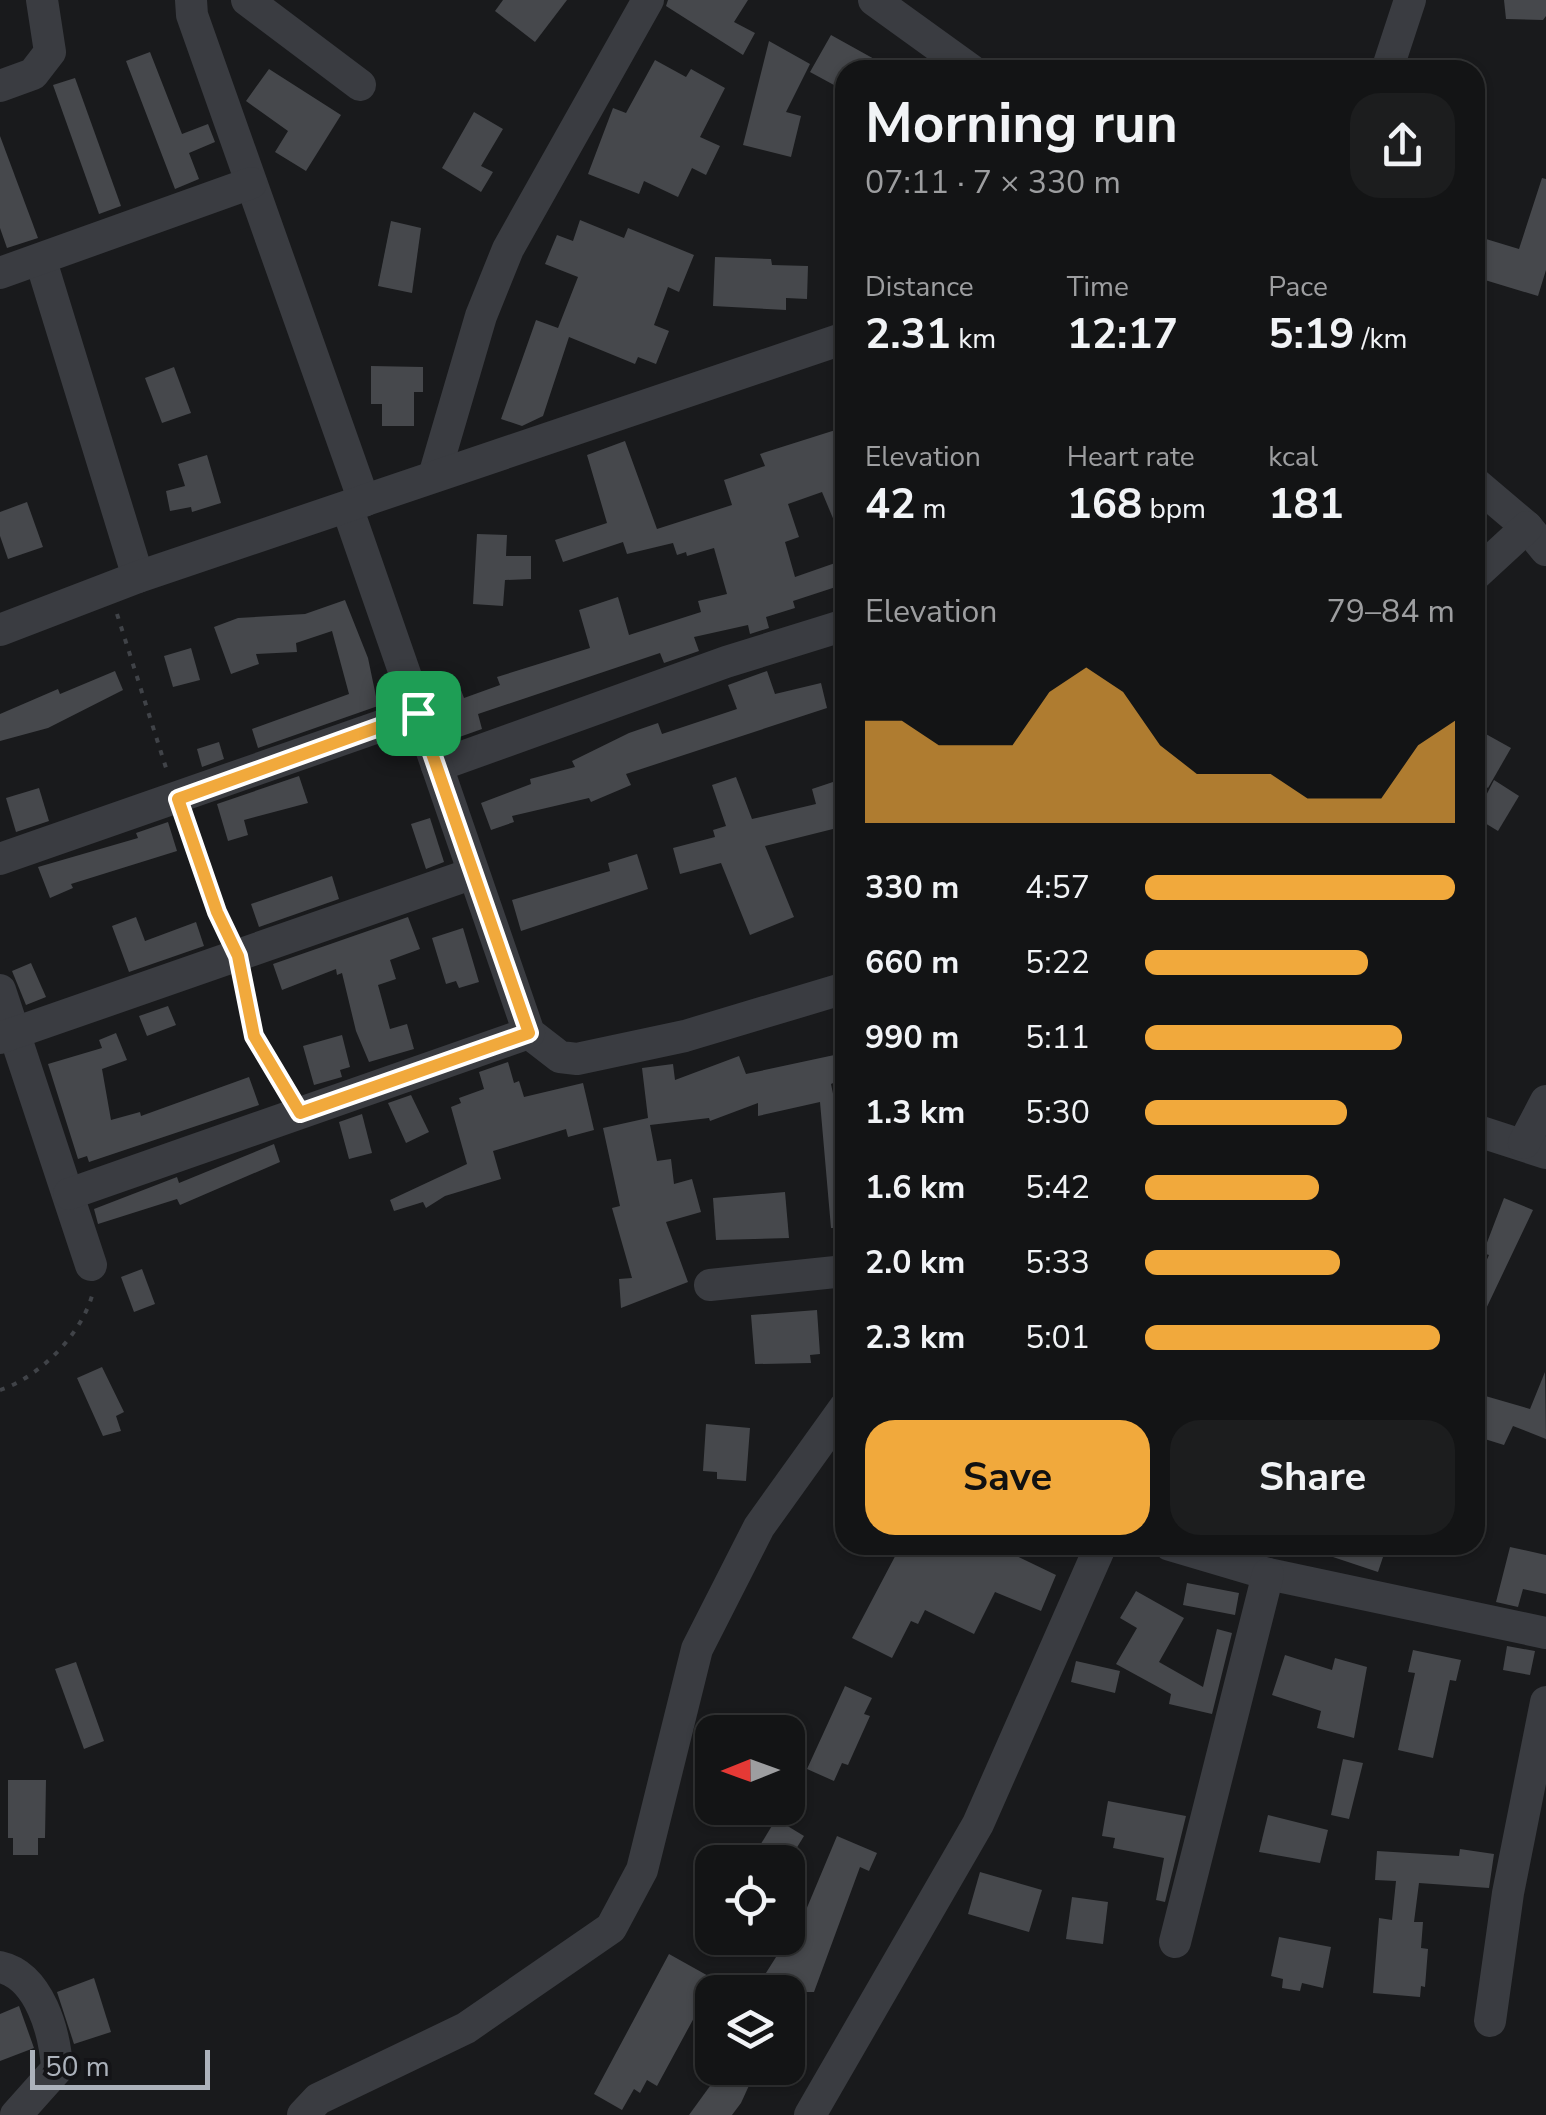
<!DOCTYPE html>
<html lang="en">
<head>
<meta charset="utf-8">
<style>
  :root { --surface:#131415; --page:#1c1d1e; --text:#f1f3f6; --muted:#9d9ea0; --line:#323334; --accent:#f1a93c }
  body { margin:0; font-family:"Nunito Sans",sans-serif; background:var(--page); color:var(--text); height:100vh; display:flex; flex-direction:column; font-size:38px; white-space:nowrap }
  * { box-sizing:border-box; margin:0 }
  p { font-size:32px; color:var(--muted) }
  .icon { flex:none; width:55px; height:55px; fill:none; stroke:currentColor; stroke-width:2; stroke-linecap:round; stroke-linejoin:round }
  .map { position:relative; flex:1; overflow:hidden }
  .sheet { position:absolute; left:835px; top:60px; width:650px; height:1495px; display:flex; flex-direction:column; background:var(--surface); border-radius:30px; box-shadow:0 2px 8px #0004,0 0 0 2px var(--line) }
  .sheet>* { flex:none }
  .needle { width:65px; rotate:269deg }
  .controls { position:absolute; left:695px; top:1715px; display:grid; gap:20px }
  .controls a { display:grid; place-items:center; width:110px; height:110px; border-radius:20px; background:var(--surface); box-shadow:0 2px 8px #0004,0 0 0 2px var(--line); font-size:50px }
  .scale { position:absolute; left:30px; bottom:25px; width:180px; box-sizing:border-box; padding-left:10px; border:5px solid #acb2bb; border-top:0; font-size:28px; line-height:35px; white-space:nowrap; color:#acb2bb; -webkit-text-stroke:8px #141417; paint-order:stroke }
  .pin { position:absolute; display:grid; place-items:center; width:85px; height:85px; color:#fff; margin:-42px; border-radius:20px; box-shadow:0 5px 15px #0006 }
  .round { display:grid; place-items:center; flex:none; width:105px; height:105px; border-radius:30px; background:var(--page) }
  .overview { display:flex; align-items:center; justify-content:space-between; height:170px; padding:0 30px }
  h1 { font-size:55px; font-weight:700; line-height:75px }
  .stats { display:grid; grid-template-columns:repeat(3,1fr); gap:15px; height:170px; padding:10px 30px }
  .stats div { display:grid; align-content:center }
  .stats b { font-size:42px; font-weight:700 }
  .stats small { font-size:28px; font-weight:400 }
  .stats p { font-size:28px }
  .chart { height:280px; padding:20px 30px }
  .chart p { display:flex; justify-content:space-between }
  .chart svg { width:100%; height:180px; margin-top:10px; fill:var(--accent); opacity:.7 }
  .cta { display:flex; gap:20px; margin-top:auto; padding:20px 30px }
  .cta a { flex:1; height:115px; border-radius:30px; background:var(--accent); color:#111; font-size:40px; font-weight:700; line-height:115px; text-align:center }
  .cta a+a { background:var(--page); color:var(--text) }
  ul { padding:0 30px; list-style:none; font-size:32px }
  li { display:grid; grid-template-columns:160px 120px 1fr; align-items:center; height:75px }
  li i { height:25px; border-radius:12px; background:var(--accent) }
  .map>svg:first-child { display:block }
  .building { fill:#46484c }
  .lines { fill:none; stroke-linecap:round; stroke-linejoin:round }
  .path { stroke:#404348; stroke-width:4; stroke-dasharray:5 8; stroke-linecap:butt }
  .minor { stroke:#3a3c41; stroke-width:32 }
  .route-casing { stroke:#fff; stroke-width:20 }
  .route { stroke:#f1a93c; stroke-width:12 }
</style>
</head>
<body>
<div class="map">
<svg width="1546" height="2115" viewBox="0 0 1546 2115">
  <rect width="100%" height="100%" fill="#191a1c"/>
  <!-- building -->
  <g class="building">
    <polygon points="503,0 567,0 535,42 495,11"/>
    <polygon points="668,0 748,0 734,22 755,33 743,55 666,6"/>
    <polygon points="1504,0 1546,0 1546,16 1543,20 1506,19"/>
    <polygon points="831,35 894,70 845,70 845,91 810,72"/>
    <polygon points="769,41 810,64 786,112 801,116 791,157 743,145"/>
    <polygon points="150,52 182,134 208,124 215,142 189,153 199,179 175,189 126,61"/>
    <polygon points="655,60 686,77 691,69 725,88 700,137 720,146 706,175 692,168 678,197 644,181 639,194 588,174 613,108 626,113"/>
    <polygon points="269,69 341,115 306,171 275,152 288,131 246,101"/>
    <polygon points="75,78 121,206 99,214 53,85"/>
    <polygon points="474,112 503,129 481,166 493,172 481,192 442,168"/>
    <polygon points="0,136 38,238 7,248 0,228"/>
    <polygon points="1542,178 1546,179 1546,270 1538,296 1475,277 1486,239 1519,249"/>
    <polygon points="580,220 624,238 628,228 694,255 679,292 668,287 654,325 669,331 656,364 638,357 635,364 569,337 543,416 522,426 501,419 536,320 558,328 578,277 545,264 557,235 573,241"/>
    <polygon points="391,221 421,228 412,293 378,286"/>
    <polygon points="715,257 771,259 772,265 808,266 807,299 786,298 786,310 713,306"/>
    <polygon points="371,366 423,367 423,392 414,392 414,426 382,426 382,404 371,404"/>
    <polygon points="174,367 191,413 162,423 145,378"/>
    <polygon points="845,427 845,547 822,492 788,504 799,537 785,542 795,577 838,562 845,584 793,601 795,608 766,617 769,628 750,634 748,625 694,637 699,651 664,663 660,653 478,714 482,729 451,740 433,693 459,685 464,698 500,685 497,677 590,648 579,610 618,597 629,635 701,612 698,601 727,594 714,548 687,556 686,552 677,555 673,543 627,554 623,542 563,562 555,540 607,523 587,455 625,441 657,529 732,505 724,480 765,466 760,454"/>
    <polygon points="207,455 221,503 192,512 191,507 170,511 166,491 185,486 178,464"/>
    <polygon points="27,502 43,547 8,559 0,536 0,512"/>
    <polygon points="477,534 507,535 506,556 531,556 531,579 505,580 503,606 473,604"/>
    <polygon points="345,600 368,658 378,706 258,748 252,729 349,694 332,631 296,643 297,652 256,654 259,664 231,674 214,627 238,618 305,614"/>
    <polygon points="191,648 200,680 173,687 164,656"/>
    <polygon points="115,671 123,690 48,728 0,741 0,714 58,689 60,694"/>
    <polygon points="767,671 775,694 821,683 827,708 626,774 631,785 591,802 589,798 512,816 514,822 491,830 481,803 531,784 530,779 575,767 572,761 629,733 658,723 662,734 737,709 728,685"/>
    <polygon points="1475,728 1511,748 1488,788 1475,780"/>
    <polygon points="219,742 224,759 202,767 197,749"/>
    <polygon points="299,776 308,803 244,820 248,835 228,841 217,804"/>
    <polygon points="736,777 752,819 816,804 812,789 845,778 845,826 765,846 794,917 750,935 721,863 680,874 673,848 715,837 713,830 726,826 712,785"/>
    <polygon points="1494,780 1519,796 1498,831 1475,817"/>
    <polygon points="39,788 49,821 16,832 6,798"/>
    <polygon points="430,818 444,862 426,869 411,824"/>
    <polygon points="168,822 177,851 71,884 73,888 50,898 38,867 138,838 136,833"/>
    <polygon points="637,854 648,889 521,931 512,900 610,871 608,863"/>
    <polygon points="332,876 339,899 259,927 251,904"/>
    <polygon points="136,917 145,941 196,922 204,946 129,972 112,926"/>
    <polygon points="408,917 420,949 390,960 396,979 378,985 390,1029 407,1024 414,1049 369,1062 356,1031 342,973 337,975 336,969 282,990 273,964"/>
    <polygon points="463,928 479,982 459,988 456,981 446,984 432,938"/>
    <polygon points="31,963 46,997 26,1005 12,971"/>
    <polygon points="168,1006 176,1025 147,1036 139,1016"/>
    <polygon points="116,1033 127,1060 102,1069 111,1120 140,1112 141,1116 249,1077 259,1105 89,1162 87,1156 78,1159 48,1064 102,1048 99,1040"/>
    <polygon points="342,1035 350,1067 340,1070 342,1077 314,1085 303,1046"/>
    <polygon points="839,1054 845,1078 831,1084 841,1132 845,1132 845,1228 831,1228 820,1102 758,1116 758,1103 710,1121 709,1118 650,1125 657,1161 671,1159 674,1184 692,1179 701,1212 666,1222 688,1282 621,1308 619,1279 632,1278 612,1208 620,1206 603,1128 648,1118 642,1068 673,1064 675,1080 739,1056 746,1074"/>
    <polygon points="508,1062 514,1083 519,1081 524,1097 583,1083 594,1130 568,1137 566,1129 493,1151 501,1179 445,1196 426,1208 423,1202 394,1211 390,1200 467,1164 451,1107 461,1103 459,1098 484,1089 479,1072"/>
    <polygon points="411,1095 429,1132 406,1143 388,1103"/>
    <polygon points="362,1114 372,1153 349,1159 339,1122"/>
    <polygon points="274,1144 280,1162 180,1205 177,1199 98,1224 94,1209 177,1177 179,1183"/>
    <polygon points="785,1192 789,1238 716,1240 713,1198"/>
    <polygon points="1504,1198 1533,1210 1475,1332 1475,1286 1489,1255 1483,1253"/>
    <polygon points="142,1269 155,1304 134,1312 121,1277"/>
    <polygon points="817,1310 820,1354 810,1355 811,1363 755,1364 751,1315"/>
    <polygon points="102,1367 124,1412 116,1416 121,1431 103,1436 77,1378"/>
    <polygon points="1545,1372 1546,1439 1513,1426 1504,1445 1475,1436 1475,1393 1530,1409"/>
    <polygon points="706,1424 750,1428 746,1481 717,1479 717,1472 703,1471"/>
    <polygon points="901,1545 994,1545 1056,1575 1041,1611 995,1592 974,1634 925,1610 918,1624 911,1621 892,1658 852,1638"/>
    <polygon points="1309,1545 1387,1545 1378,1572 1309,1549"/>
    <polygon points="1510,1547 1546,1555 1546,1594 1523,1589 1518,1607 1496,1602"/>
    <polygon points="1187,1583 1239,1593 1235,1615 1183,1605"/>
    <polygon points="1136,1591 1184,1618 1159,1662 1203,1687 1217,1629 1232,1633 1212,1714 1169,1704 1171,1694 1116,1664 1137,1628 1120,1618"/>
    <polygon points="1507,1646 1535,1651 1530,1675 1503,1670"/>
    <polygon points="1413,1650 1461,1660 1456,1681 1450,1680 1433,1758 1398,1750 1415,1673 1408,1672"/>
    <polygon points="1285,1655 1332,1670 1335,1658 1367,1667 1354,1738 1317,1728 1321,1711 1272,1695"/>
    <polygon points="1076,1661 1120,1671 1115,1693 1071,1682"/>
    <polygon points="76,1662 104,1741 84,1749 55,1669"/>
    <polygon points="845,1686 872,1698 864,1714 870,1716 848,1765 842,1763 834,1781 807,1769"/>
    <polygon points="1343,1759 1363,1763 1349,1819 1331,1815"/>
    <polygon points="8,1780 46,1780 45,1838 38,1838 38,1855 13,1855 13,1838 8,1838"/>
    <polygon points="1108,1801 1186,1816 1165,1902 1156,1900 1164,1858 1113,1848 1115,1838 1102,1836"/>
    <polygon points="1268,1815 1328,1830 1320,1863 1259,1852"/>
    <polygon points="776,1819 804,1836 788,1862 750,1862"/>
    <polygon points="837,1836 877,1853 869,1871 860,1867 814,1992 754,1992 788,1938 788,1900 806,1910"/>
    <polygon points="1460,1849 1494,1854 1489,1888 1419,1883 1414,1922 1423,1922 1421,1948 1428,1949 1425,1987 1421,1986 1420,1997 1373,1993 1379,1918 1392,1920 1396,1881 1375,1880 1377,1851 1459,1856"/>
    <polygon points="980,1872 1042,1890 1029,1932 968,1914"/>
    <polygon points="1072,1897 1108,1902 1103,1944 1066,1939"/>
    <polygon points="1279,1937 1331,1947 1323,1988 1302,1983 1300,1991 1282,1988 1283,1979 1271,1976"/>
    <polygon points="669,1954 737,1992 708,1992 657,2086 647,2080 640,2093 634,2089 622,2110 594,2094"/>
    <polygon points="94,1978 111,2032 74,2044 57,1992"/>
    <polygon points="19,2006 34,2048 0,2061 0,2014"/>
    <polygon points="723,2068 757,2068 741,2103 732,2115 689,2115"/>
  </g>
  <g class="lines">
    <!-- path -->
    <g class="path">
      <polyline points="117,614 167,771"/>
      <polyline points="186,822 226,931"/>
      <polyline points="242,982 254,1036 284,1088"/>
      <path d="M0 1390C40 1377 83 1333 93 1292"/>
    </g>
    <!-- minor -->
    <g class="minor">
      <polyline points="191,0 192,15 364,501"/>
      <polyline points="247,0 360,85"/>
      <polyline points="874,0 971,70"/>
      <polyline points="1387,70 1410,0"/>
      <polyline points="0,86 33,74 50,52 42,0"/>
      <polyline points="41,261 138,577"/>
      <polyline points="0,273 251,183"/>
      <polyline points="434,476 481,316 508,249 648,0"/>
      <polyline points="1475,483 1527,527 1546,550"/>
      <polyline points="347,507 437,766 726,662 845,625"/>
      <polyline points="1475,575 1527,527"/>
      <polyline points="0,630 138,577 845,338"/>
      <polyline points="437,766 529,1033 560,1057 577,1059 685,1036 845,988"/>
      <polyline points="0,859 418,713"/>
      <polyline points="0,990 91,1265"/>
      <polyline points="0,1038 471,874"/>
      <polyline points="1475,1130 1546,1153"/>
      <polyline points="1524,1143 1546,1101"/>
      <polyline points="69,1194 529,1033"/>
      <polyline points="710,1285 845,1271"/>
      <polyline points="1170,1545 1268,1574 1546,1633"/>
      <polyline points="1175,1942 1268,1574"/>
      <path d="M0 1967C40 1976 55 2033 57 2069L16 2115"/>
      <polyline points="1490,2021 1508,1893 1546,1702"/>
      <polyline points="303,2115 318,2099 466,2028 611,1928 642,1870 697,1649 759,1527 845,1407"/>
      <polyline points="810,2115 978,1824 1101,1545"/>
    </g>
  </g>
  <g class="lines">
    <defs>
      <polygon id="route" points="418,713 529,1033 300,1113 254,1036 238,956 217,912 178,799"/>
    </defs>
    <!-- route casing -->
    <use href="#route" class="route-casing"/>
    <!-- route -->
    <use href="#route" class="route"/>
  </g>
</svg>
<div class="controls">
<a><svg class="needle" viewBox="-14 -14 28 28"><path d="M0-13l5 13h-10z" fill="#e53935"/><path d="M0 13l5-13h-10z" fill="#9d9ea0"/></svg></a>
<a><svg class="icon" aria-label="locate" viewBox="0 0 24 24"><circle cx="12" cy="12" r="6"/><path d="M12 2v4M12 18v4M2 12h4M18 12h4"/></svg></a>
<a><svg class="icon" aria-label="layers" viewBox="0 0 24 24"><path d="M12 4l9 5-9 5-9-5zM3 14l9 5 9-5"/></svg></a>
</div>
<div class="scale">50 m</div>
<div class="pin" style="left:418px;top:713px;background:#1e9e55"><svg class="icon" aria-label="arrive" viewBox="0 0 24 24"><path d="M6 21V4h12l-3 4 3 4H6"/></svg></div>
<section class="sheet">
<div class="overview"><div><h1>Morning run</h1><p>07:11 · 7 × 330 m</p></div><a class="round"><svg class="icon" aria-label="share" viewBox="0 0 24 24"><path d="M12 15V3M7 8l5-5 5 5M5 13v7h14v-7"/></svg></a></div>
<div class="stats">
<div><p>Distance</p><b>2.31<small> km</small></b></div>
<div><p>Time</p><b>12:17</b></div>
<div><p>Pace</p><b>5:19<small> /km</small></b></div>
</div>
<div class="stats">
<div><p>Elevation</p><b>42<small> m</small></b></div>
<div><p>Heart rate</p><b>168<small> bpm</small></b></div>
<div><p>kcal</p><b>181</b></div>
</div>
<div class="chart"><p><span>Elevation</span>79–84 m</p>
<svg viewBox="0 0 160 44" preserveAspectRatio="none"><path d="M0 44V19L10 19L20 25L30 25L40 25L50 12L60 6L70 12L80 25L90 32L100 32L110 32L120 38L130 38L140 38L150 25L160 19V44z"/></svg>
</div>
<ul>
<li><b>330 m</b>4:57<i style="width:100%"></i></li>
<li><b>660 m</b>5:22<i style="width:72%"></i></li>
<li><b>990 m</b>5:11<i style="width:83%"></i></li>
<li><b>1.3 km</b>5:30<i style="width:65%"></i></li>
<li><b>1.6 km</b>5:42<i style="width:56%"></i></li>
<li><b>2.0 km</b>5:33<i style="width:63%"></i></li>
<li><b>2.3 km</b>5:01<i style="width:95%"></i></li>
</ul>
<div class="cta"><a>Save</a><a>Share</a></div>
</section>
</div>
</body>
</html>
